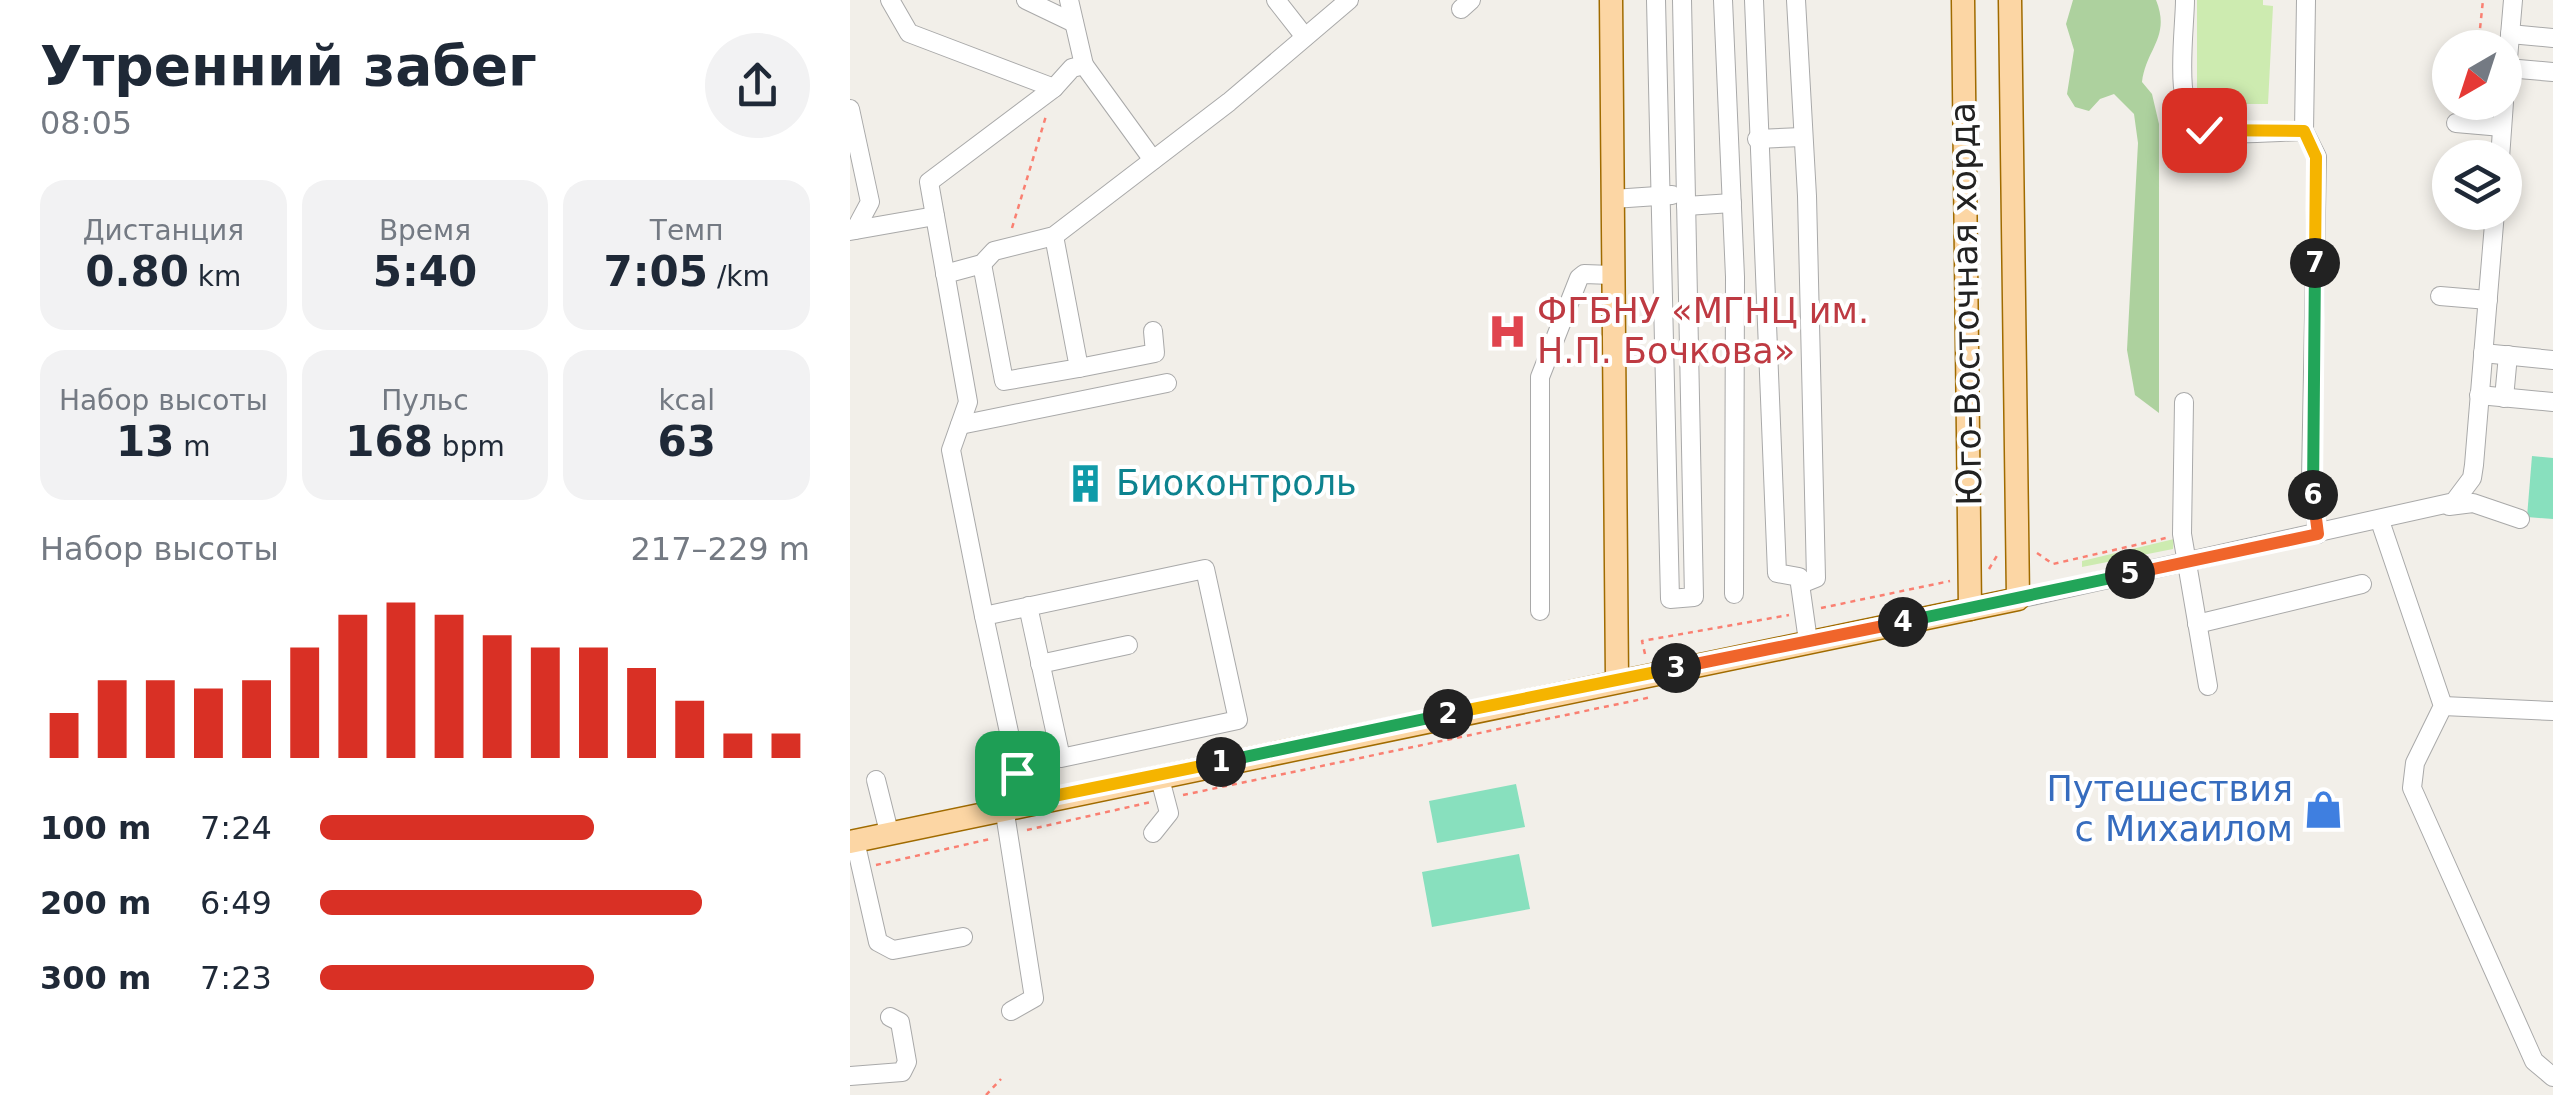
<!DOCTYPE html>
<html lang="ru">
<head>
<meta charset="utf-8">
<style>
  :root { --surface:#fff; --page:#f2f2f3; --text:#1f2937; --muted:#747a83; --accent:#d93025 }
  body { margin:0; font-family:"DejaVu Sans",sans-serif; background:var(--page); color:var(--text); height:100vh; display:flex; flex-direction:column; font-size:38px; white-space:nowrap }
  * { box-sizing:border-box; margin:0 }
  p { font-size:32px; color:var(--muted) }
  .icon { flex:none; width:55px; height:55px; fill:none; stroke:currentColor; stroke-width:2; stroke-linecap:round; stroke-linejoin:round }
  .map { position:relative; flex:1; overflow:hidden }
  .drawer { display:flex; flex-direction:column; background:var(--surface); width:850px }
  .drawer>* { flex:none }
  .needle { width:65px; rotate:219deg }
  .tools { position:absolute; left:1582px; top:30px; display:grid; gap:20px }
  .tools a { display:grid; place-items:center; width:90px; height:90px; border-radius:50%; background:var(--surface); box-shadow:0 5px 15px #0003; font-size:50px }
  .pin { position:absolute; display:grid; place-items:center; width:85px; height:85px; color:#fff; margin:-42px; border-radius:20px; box-shadow:0 5px 15px #0006 }
  .km { position:absolute; width:50px; height:50px; margin:-25px; border-radius:50%; background:#222; color:#fff; font-size:28px; line-height:50px; text-align:center }
  .round { display:grid; place-items:center; flex:none; width:105px; height:105px; border-radius:52px; background:var(--page) }
  .headline { display:flex; align-items:center; justify-content:space-between; height:170px; padding:0 40px }
  h1 { font-size:55px; font-weight:600; line-height:75px }
  .metrics { display:grid; grid-template-columns:repeat(3,1fr); gap:15px; height:170px; padding:10px 40px }
  .metrics div { display:grid; align-content:center; border-radius:25px; background:var(--page); text-align:center }
  .metrics b { font-size:42px; font-weight:600 }
  .metrics small { font-size:28px; font-weight:400 }
  .metrics p { font-size:28px }
  .chart { height:280px; padding:20px 40px }
  .chart p { display:flex; justify-content:space-between }
  .chart svg { width:100%; height:180px; margin-top:10px; stroke:var(--accent); stroke-width:6 }
  ul { padding:0 40px; list-style:none; font-size:32px }
  li { display:grid; grid-template-columns:160px 120px 1fr; align-items:center; height:75px }
  li i { height:25px; border-radius:12px; background:var(--accent) }
  main { display:flex; flex:1; min-height:0 }
  .map>svg:first-child { display:block }
  .grass { fill:#cdebb0 }
  .forest { fill:#add19e }
  .pitch { fill:#88e0be }
  .lines { fill:none; stroke-linecap:round; stroke-linejoin:round }
  .minor-casing { stroke:#a9a9a9; stroke-width:20 }
  .major-casing { stroke:#a06b00; stroke-width:25 }
  .path { stroke:#fa8072; stroke-width:2.5; stroke-dasharray:5 5; stroke-linecap:butt }
  .minor { stroke:#fff; stroke-width:18 }
  .major { stroke:#fcd6a4; stroke-width:22 }
  .split-1-casing { stroke:#fff; stroke-width:20 }
  .split-2-casing { stroke:#fff; stroke-width:20 }
  .split-3-casing { stroke:#fff; stroke-width:20 }
  .split-4-casing { stroke:#fff; stroke-width:20 }
  .split-5-casing { stroke:#fff; stroke-width:20 }
  .split-6-casing { stroke:#fff; stroke-width:20 }
  .split-7-casing { stroke:#fff; stroke-width:20 }
  .split-8-casing { stroke:#fff; stroke-width:20 }
  .split-1 { stroke:#f5b400; stroke-width:12 }
  .split-2 { stroke:#22a559; stroke-width:12 }
  .split-3 { stroke:#f5b400; stroke-width:12 }
  .split-4 { stroke:#f0652b; stroke-width:12 }
  .split-5 { stroke:#22a559; stroke-width:12 }
  .split-6 { stroke:#f0652b; stroke-width:12 }
  .split-7 { stroke:#22a559; stroke-width:12 }
  .split-8 { stroke:#f5b400; stroke-width:12 }
  .labels { text-anchor:middle; dominant-baseline:central; stroke-width:8; stroke-linejoin:round; paint-order:stroke }
  .street-label { font-size:35px; fill:#222; stroke:#fff }
  .health-label { font-size:35px; fill:#be3a42; stroke:#fff; text-anchor:start }
  .culture-label { font-size:35px; fill:#0d838f; stroke:#fff; text-anchor:start }
  .shop-label { font-size:35px; fill:#366cbe; stroke:#fff; text-anchor:end }
</style>
</head>
<body>
<main>
<section class="drawer">
<div class="headline"><div><h1>Утренний забег</h1><p>08:05</p></div><a class="round"><svg class="icon" aria-label="share" viewBox="0 0 24 24"><path d="M12 15V3M7 8l5-5 5 5M5 13v7h14v-7"/></svg></a></div>
<div class="metrics">
<div><p>Дистанция</p><b>0.80<small> km</small></b></div>
<div><p>Время</p><b>5:40</b></div>
<div><p>Темп</p><b>7:05<small> /km</small></b></div>
</div>
<div class="metrics">
<div><p>Набор высоты</p><b>13<small> m</small></b></div>
<div><p>Пульс</p><b>168<small> bpm</small></b></div>
<div><p>kcal</p><b>63</b></div>
</div>
<div class="chart"><p><span>Набор высоты</span>217–229 m</p>
<svg viewBox="0 0 160 44" preserveAspectRatio="none"><path d="M5 44V33M15 44V25M25 44V25M35 44V27M45 44V25M55 44V17M65 44V9M75 44V6M85 44V9M95 44V14M105 44V17M115 44V17M125 44V22M135 44V30M145 44V38M155 44V38"/></svg>
</div>
<ul>
<li><b>100 m</b>7:24<i style="width:56%"></i></li>
<li><b>200 m</b>6:49<i style="width:78%"></i></li>
<li><b>300 m</b>7:23<i style="width:56%"></i></li>
</ul>
</section>
<div class="map">
<svg width="1703" height="1095" viewBox="0 0 1703 1095">
  <rect width="100%" height="100%" fill="#f2efe9"/>
  <!-- grass -->
  <g class="grass">
    <polygon points="1347,0 1413,0 1413,5 1423,6 1418,104 1365,104 1363,92 1347,92"/>
    <polygon points="1324,539 1323,549 1232,567 1232,561"/>
  </g>
  <!-- forest -->
  <path class="forest" d="M1223 0H1306C1321 37 1296 49 1292 82L1302 94 1309 124V413L1285 395 1277 350 1288 143 1284 114 1264 94 1250 99 1239 111 1225 107 1217 94 1224 50 1216 24Z"/>
  <!-- pitch -->
  <g class="pitch">
    <polygon points="1682,456 1703,458 1703,519 1677,517"/>
    <polygon points="666,784 675,827 587,843 579,801"/>
    <polygon points="669,854 680,909 582,927 572,872"/>
  </g>
  <g class="lines">
    <defs>
      <g id="minor">
        <polyline points="40,0 59,33 204,88"/>
        <polyline points="176,0 224,23"/>
        <polyline points="426,0 455,37"/>
        <polyline points="806,0 820,599 844,597 832,0"/>
        <polyline points="873,0 885,277 884,594"/>
        <polyline points="904,0 927,573 949,577 958,641"/>
        <polyline points="946,0 957,196 966,578 951,584"/>
        <path d="M1335 0C1335 30 1322 114 1351 128 1370 138 1430 131 1454 131"/>
        <polyline points="1456,0 1454,131 1467,157 1461,479 1468,534"/>
        <polyline points="611,9 621,0"/>
        <polyline points="1660,34 1703,38"/>
        <polyline points="234,65 303,160"/>
        <polyline points="1657,68 1703,72"/>
        <polyline points="1655,94 1663,0"/>
        <polyline points="0,109 20,202 5,230"/>
        <polyline points="1606,123 1652,127"/>
        <polyline points="907,139 952,137"/>
        <polyline points="1650,158 1654,102"/>
        <polyline points="763,199 822,195"/>
        <polyline points="836,206 882,203"/>
        <polyline points="0,231 85,216"/>
        <polyline points="132,264 154,381 229,368 204,236"/>
        <polyline points="95,274 132,264 144,251 204,236 379,102 499,0"/>
        <polyline points="1590,296 1638,300"/>
        <polyline points="1633,353 1703,360"/>
        <polyline points="229,368 305,353 303,331"/>
        <polyline points="1629,395 1703,402"/>
        <polyline points="1654,398 1658,355"/>
        <polyline points="1334,402 1332,534 1358,686"/>
        <polyline points="110,425 317,383"/>
        <polyline points="1599,506 1623,503 1670,519"/>
        <polyline points="1530,521 1593,706 1565,763 1562,788 1684,1061 1703,1077"/>
        <polyline points="1168,599 1604,502 1622,478 1624,465 1645,212"/>
        <polyline points="690,611 690,377 729,278 734,274 762,275"/>
        <polyline points="134,616 101,450 118,402 79,182 204,88 222,68 234,65 219,0"/>
        <polyline points="1347,624 1512,584"/>
        <polyline points="190,664 278,645"/>
        <polyline points="1593,706 1703,711"/>
        <polyline points="26,780 39,832"/>
        <path d="M174 802 134 616C208 600 282 585 355 569L388 720 211 758 178 606"/>
        <polyline points="154,807 184,998 161,1011"/>
        <polyline points="303,833 319,813 309,775"/>
        <polyline points="5,841 28,942 43,950 113,937"/>
        <polyline points="0,1076 52,1072 57,1062 50,1022 40,1017"/>
      </g>
      <g id="major">
        <polyline points="761,0 767,679"/>
        <polyline points="1113,0 1120,609"/>
        <polyline points="0,842 1168,599 1160,0"/>
      </g>
    </defs>
    <!-- minor casing -->
    <use href="#minor" class="minor-casing"/>
    <!-- major casing -->
    <use href="#major" class="major-casing"/>
    <!-- path -->
    <g class="path">
      <polyline points="1628,48 1633,0"/>
      <polyline points="162,228 196,116"/>
      <polyline points="1187,553 1203,564 1316,538"/>
      <polyline points="1139,569 1148,554"/>
      <polyline points="971,608 1100,581"/>
      <polyline points="795,654 792,641 939,615"/>
      <polyline points="333,795 802,697"/>
      <polyline points="177,830 301,802"/>
      <polyline points="26,865 140,839"/>
      <polyline points="136,1095 151,1079"/>
    </g>
    <!-- minor -->
    <use href="#minor" class="minor"/>
    <!-- major -->
    <use href="#major" class="major"/>
  </g>
  <g class="lines">
    <defs>
      <polyline id="split-1" points="167,773 174,802 371,762"/>
      <polyline id="split-2" points="371,762 598,714"/>
      <polyline id="split-3" points="598,714 826,668"/>
      <polyline id="split-4" points="826,668 1053,622"/>
      <polyline id="split-5" points="1053,622 1280,574"/>
      <polyline id="split-6" points="1280,574 1468,534 1463,495"/>
      <polyline id="split-7" points="1463,495 1465,263"/>
      <polyline id="split-8" points="1354,130 1454,131 1466,157 1465,263"/>
    </defs>
    <!-- split-1 casing -->
    <use href="#split-1" class="split-1-casing"/>
    <!-- split-2 casing -->
    <use href="#split-2" class="split-2-casing"/>
    <!-- split-3 casing -->
    <use href="#split-3" class="split-3-casing"/>
    <!-- split-4 casing -->
    <use href="#split-4" class="split-4-casing"/>
    <!-- split-5 casing -->
    <use href="#split-5" class="split-5-casing"/>
    <!-- split-6 casing -->
    <use href="#split-6" class="split-6-casing"/>
    <!-- split-7 casing -->
    <use href="#split-7" class="split-7-casing"/>
    <!-- split-8 casing -->
    <use href="#split-8" class="split-8-casing"/>
    <!-- split-1 -->
    <use href="#split-1" class="split-1"/>
    <!-- split-2 -->
    <use href="#split-2" class="split-2"/>
    <!-- split-3 -->
    <use href="#split-3" class="split-3"/>
    <!-- split-4 -->
    <use href="#split-4" class="split-4"/>
    <!-- split-5 -->
    <use href="#split-5" class="split-5"/>
    <!-- split-6 -->
    <use href="#split-6" class="split-6"/>
    <!-- split-7 -->
    <use href="#split-7" class="split-7"/>
    <!-- split-8 -->
    <use href="#split-8" class="split-8"/>
  </g>
  <!-- icons -->
  <defs>
    <symbol id="hospital-bare" viewBox="-9 -9 18 18"><path d="M-5-5h3v3.5h4V-5h3V5h-3V1.5h-4V5h-3Z" fill="#e0444e" stroke="#fff" stroke-width="2.5" paint-order="stroke"/></symbol>
    <symbol id="building-bare" viewBox="-9 -9 18 18"><path d="M-4-6H4V6H1V3H-1V6H-4ZM-2.5-4.3h1.7v1.8h-1.7ZM.8-4.3h1.7v1.8H.8ZM-2.5-1h1.7V.8h-1.7ZM.8-1h1.7V.8H.8Z" fill="#0f9aa8" stroke="#fff" stroke-width="2.5" paint-order="stroke"/></symbol>
    <symbol id="shop-bare" viewBox="-9 -9 18 18"><path d="M-5-2.5h2.3a2.7 3.5 0 0 1 5.4 0H5L5.5 6h-11ZM-1.5-2.5h3a1.5 2.3 0 0 0-3 0Z" fill="#3f7fe0" stroke="#fff" stroke-width="2.5" paint-order="stroke"/></symbol>
  </defs>
  <g fill-rule="evenodd">
    <use href="#hospital-bare" x="630" y="304" width="55" height="55"/>
    <use href="#building-bare" x="208" y="456" width="55" height="55"/>
    <use href="#shop-bare" x="1446" y="782" width="55" height="55"/>
  </g>
  <g class="labels">
    <!-- street labels -->
    <g class="street-label">
      <text transform="translate(1116 304) rotate(-91)">Юго-Восточная хорда</text>
    </g>
    <!-- health labels -->
    <g class="health-label">
      <text x="687" y="311">ФГБНУ «МГНЦ им.<tspan x="687" dy="40">Н.П. Бочкова»</tspan></text>
    </g>
    <!-- culture labels -->
    <g class="culture-label">
      <text x="266" y="483">Биоконтроль</text>
    </g>
    <!-- shop labels -->
    <g class="shop-label">
      <text x="1443" y="789">Путешествия<tspan x="1443" dy="40">с Михаилом</tspan></text>
    </g>
  </g>
</svg>
<div class="tools">
<a><svg class="needle" viewBox="-14 -14 28 28"><path d="M0-13l5 13h-10z" fill="#e53935"/><path d="M0 13l5-13h-10z" fill="#747a83"/></svg></a>
<a><svg class="icon" aria-label="layers" viewBox="0 0 24 24"><path d="M12 4l9 5-9 5-9-5zM3 14l9 5 9-5"/></svg></a>
</div>
<div class="pin" style="left:167px;top:773px;background:#1e9e55"><svg class="icon" aria-label="arrive" viewBox="0 0 24 24"><path d="M6 21V4h12l-3 4 3 4H6"/></svg></div>
<div class="pin" style="left:1354px;top:130px;background:#d93025"><svg class="icon" aria-label="check" viewBox="0 0 24 24"><path d="M5 12l5 5 9-10"/></svg></div>
<b class="km" style="left:371px;top:762px">1</b>
<b class="km" style="left:598px;top:714px">2</b>
<b class="km" style="left:826px;top:668px">3</b>
<b class="km" style="left:1053px;top:622px">4</b>
<b class="km" style="left:1280px;top:574px">5</b>
<b class="km" style="left:1463px;top:495px">6</b>
<b class="km" style="left:1465px;top:263px">7</b>
</div>
</main>
</body>
</html>
